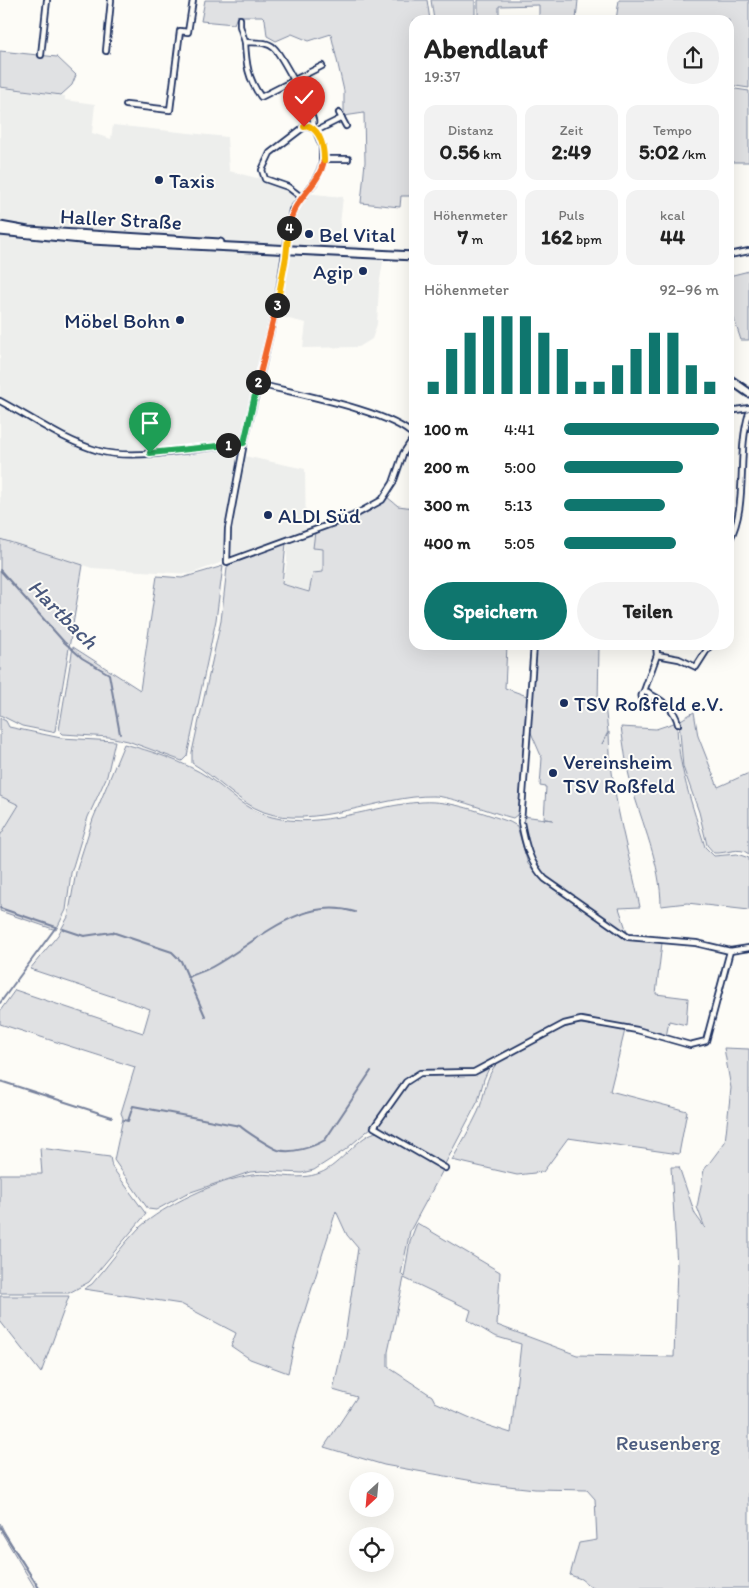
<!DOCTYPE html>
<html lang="de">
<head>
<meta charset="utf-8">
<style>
  :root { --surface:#fff; --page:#f2f2f2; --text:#222; --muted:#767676; --accent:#0f766e }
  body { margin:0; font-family:Itim,sans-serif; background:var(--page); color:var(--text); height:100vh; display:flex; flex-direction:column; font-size:19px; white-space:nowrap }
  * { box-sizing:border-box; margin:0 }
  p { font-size:16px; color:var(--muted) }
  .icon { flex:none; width:28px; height:28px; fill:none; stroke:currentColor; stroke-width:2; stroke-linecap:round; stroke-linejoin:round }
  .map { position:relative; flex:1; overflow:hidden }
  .side { position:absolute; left:409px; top:15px; width:325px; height:635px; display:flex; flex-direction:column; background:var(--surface); border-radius:15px; box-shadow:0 5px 20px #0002 }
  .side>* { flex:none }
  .needle { width:32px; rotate:206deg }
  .tools { position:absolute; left:349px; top:1472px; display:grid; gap:10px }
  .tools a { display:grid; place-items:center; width:45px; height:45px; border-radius:50%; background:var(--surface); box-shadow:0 5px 20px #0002; font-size:25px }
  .pin { position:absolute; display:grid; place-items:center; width:42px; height:42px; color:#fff; margin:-51px -21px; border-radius:50% 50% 50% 0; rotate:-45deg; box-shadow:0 0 5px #0007 }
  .pin .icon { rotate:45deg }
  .km { position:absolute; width:25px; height:25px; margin:-12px; border-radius:50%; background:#222; color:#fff; font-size:14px; line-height:25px; text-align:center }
  .round { display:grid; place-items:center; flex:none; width:52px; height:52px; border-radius:26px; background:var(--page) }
  .summary { display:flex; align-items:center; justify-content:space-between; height:85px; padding:0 15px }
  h1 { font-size:28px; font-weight:700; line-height:38px }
  .figures { display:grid; grid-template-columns:repeat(3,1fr); gap:8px; height:85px; padding:5px 15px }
  .figures div { display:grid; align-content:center; border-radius:12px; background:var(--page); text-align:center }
  .figures b { font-size:21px; font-weight:700 }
  .figures small { font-size:14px; font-weight:400 }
  .figures p { font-size:14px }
  .chart { height:140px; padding:10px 15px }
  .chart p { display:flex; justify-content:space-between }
  .chart svg { width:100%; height:90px; margin-top:5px; stroke:var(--accent); stroke-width:6 }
  .button { display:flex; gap:10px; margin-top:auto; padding:10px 15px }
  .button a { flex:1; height:58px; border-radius:30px; background:var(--accent); color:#fff; font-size:20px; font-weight:700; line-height:58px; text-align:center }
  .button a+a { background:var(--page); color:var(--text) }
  ul { padding:0 15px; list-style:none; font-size:16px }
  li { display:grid; grid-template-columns:80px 60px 1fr; align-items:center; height:38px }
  li i { height:12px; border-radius:6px; background:var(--accent) }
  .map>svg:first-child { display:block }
  .built { fill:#edeeec }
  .green { fill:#e0e1e3; stroke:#7e88a0; fill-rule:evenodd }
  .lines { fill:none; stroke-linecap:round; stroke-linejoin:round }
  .stream { stroke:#76819c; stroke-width:2 }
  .minor-casing { stroke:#1b2f5e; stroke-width:8 }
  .secondary-casing { stroke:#1b2f5e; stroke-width:11 }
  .minor { stroke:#fdfcf7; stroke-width:4.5 }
  .secondary { stroke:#fdfcf7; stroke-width:7 }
  .split-1-casing { stroke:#fff; stroke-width:10 }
  .split-2-casing { stroke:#fff; stroke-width:10 }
  .split-3-casing { stroke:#fff; stroke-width:10 }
  .split-4-casing { stroke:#fff; stroke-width:10 }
  .split-5-casing { stroke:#fff; stroke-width:10 }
  .split-6-casing { stroke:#fff; stroke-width:10 }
  .split-1 { stroke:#22a559; stroke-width:6 }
  .split-2 { stroke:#22a559; stroke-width:6 }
  .split-3 { stroke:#f0652b; stroke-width:6 }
  .split-4 { stroke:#f5b400; stroke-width:6 }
  .split-5 { stroke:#f0652b; stroke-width:6 }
  .split-6 { stroke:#f5b400; stroke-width:6 }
  .poi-dot { fill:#1b2f5e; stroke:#fdfcf7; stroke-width:2 }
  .labels { text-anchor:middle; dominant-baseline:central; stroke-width:4; stroke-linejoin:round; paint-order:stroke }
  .poi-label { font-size:21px; fill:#1b2f5e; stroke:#fdfcf7; text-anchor:start }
  .street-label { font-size:21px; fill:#1b2f5e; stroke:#fdfcf7 }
  .park-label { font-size:21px; fill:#4c5c7f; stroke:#fdfcf7 }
  .water-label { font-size:22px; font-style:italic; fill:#49587d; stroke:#fdfcf7 }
</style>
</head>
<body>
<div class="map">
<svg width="749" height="1588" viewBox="0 0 749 1588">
  <rect width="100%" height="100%" fill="#fdfcf7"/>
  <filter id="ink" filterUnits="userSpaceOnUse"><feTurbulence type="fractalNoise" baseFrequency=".02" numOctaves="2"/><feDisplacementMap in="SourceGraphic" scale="10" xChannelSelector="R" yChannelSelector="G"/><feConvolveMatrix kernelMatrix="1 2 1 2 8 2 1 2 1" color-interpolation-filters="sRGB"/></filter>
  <g filter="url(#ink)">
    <!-- built -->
    <g class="built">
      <polygon points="0,88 65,96 65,100 95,104 92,133 111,139 113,125 227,137 229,171 257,178 263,176 288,187 301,197 305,193 343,197 338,243 385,250 379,286 377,324 372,339 359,347 303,348 306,323 276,316 244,456 305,469 306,536 315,533 313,548 322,549 322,572 312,572 309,591 283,584 287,561 287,538 190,574 92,568 0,539"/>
      <polygon points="0,796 19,805 0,836"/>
    </g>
    <!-- green -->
    <g class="green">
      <polygon points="205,0 427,0 430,20 414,20 414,196 401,196 400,207 361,203 365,162 364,113 344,116 344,91 331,34 309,41 292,34 276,41 267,36 265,19 262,16 237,16 234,24 201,21"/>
      <polygon points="431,0 475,0 475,20 434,20"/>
      <polygon points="478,0 578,0 576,20 539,20 539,5 499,6 499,20 478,20"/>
      <polygon points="619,0 749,0 749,88 729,85 729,20 616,20"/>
      <polygon points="0,51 57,57 76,75 72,85 61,95 0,87"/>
      <polygon points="729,88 749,91 749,162 729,162"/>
      <polygon points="749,271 749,340 741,340 729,304 729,276"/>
      <path d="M387 497 398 506 414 508V645H507L505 688 527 696 519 810 517 815 513 818C493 813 451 796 433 796 382 795 312 830 264 812 237 802 216 777 192 763V752L221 621 227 568 230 563 286 543 282 584 309 592 313 573 323 572V549L313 548 315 532C340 524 369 517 387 497Z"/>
      <polygon points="0,539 83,565 55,731 52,732 22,726 0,715"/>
      <polygon points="223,566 216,620 187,756 182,761 128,741 109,737 63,734 59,730 73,647 140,690 157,576 182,578"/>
      <path d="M536 645H599L598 704 605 705 608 732 602 744 609 732C610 792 628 849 640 907L619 908 628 935 542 874 531 856 523 829V816L553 820 544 819 546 787 540 786 542 758 529 728Z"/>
      <path d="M694 712 698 736 718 787 749 773V854C739 846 726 854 714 853L707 845 699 812 683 767 679 721Z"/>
      <polygon points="0,718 6,721 9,727 61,738 115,741 107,776 88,817 71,873 66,910 56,930 0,911 0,836 19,805 0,796"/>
      <path d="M677 722C677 766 693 806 705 847L714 856 737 854 749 858V910L687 903 661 906C661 864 642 824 631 784 626 766 624 746 621 727L656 729Z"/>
      <path d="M124 744C149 750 187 763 208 777 230 792 245 811 272 817 320 830 373 805 422 802 451 800 483 813 510 822L517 826 528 864 541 878 623 938 662 943 656 994 688 998 686 1025 669 1021 666 1037 593 1020 575 1019 557 1025 471 1071H419L401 1084 372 1127 345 1150 314 1170 302 1173 262 1171 250 1172 185 1194 156 1210 148 1209 114 1160 123 1118 121 1113 135 1067 0 1024V1011L15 990 143 1033 150 1009 30 969 58 935 68 917 76 872 93 819Z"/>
      <path d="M580 1024 625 1030 610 1091 687 1111 679 1154 568 1138 543 1172 517 1175 452 1160C461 1144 470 1129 478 1112 485 1096 485 1077 497 1063 514 1045 557 1028 580 1024Z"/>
      <path d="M724 1048 749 1049V1588H592L581 1579 570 1575 579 1543 597 1540 595 1499 587 1490 535 1489 490 1484 384 1465 324 1447 357 1397 333 1390 345 1337 358 1248 347 1235 336 1211 295 1342 288 1373 250 1359 231 1346 236 1333 181 1304 84 1289 92 1284C108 1266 122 1245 139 1228 164 1205 218 1180 252 1175 275 1172 297 1182 320 1173 340 1166 360 1133 378 1132L443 1170 410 1231 401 1274 404 1277 410 1241 417 1223 500 1272 497 1325 577 1355 674 1357 677 1266 671 1167H679L695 1214 705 1228 697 1207 704 1170 725 1142 731 1088ZM404 1278 471 1310 468 1320 494 1336 521 1344 511 1433 486 1425 435 1402 432 1396 388 1367V1352Z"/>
      <path d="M491 1064 484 1079 478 1101 445 1164 377 1127C387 1112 396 1093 409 1082 429 1066 456 1080 478 1072 483 1071 487 1067 491 1064Z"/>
      <polygon points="40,1148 110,1157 112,1167 146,1214 89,1282 69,1293 0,1293 0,1174 42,1174"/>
      <polygon points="0,1296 69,1296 41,1373 0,1321"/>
      <polygon points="0,1523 4,1531 39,1588 35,1588 2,1533"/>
    </g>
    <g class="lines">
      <!-- stream -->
      <g class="stream">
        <polyline points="0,570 64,642 82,658 109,674 120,734"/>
        <polyline points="0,908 56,927 0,1003"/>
        <polyline points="63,929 84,936 112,932 172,952 181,961 205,1016"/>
        <path d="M187 977C195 974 205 971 212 967 256 943 300 895 355 912"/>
        <polyline points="0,1081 112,1117"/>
        <path d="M124 1120 128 1121 133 1106 240 1126C245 1131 272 1148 278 1150 292 1154 313 1147 325 1140L371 1071"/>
        <polyline points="0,1527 39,1588"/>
      </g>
      <defs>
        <g id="minor">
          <polyline points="240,19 240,26 245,42"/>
          <polyline points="106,51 111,0"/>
          <polyline points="41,55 47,0"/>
          <polyline points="126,105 170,110 180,31 188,32 193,0"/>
          <polyline points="339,113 346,126"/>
          <path d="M312 127C313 123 314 123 313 120 312 112 280 53 274 48 267 41 255 43 245 42 246 64 248 79 261 97L322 66"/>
          <polyline points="316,131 342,118"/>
          <polyline points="324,159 348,159"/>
          <polyline points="729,255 749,251"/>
          <path d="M258 384C293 393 392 411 414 436"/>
          <path d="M0 401C32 418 64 441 99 451 134 461 206 447 244 443L277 304 292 210 314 183 322 166V146L316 131 309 126 304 127 270 153 262 170 265 179 288 187 301 197"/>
          <polyline points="729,411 749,408"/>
          <polyline points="244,443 228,529 227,562 353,516 382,500 393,483 403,454 414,437"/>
          <path d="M729 541C749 505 736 455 749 413"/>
          <path d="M534 645 521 822C525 844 530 864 545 879L628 937 696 943 730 951 749 948"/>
          <polyline points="657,655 679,659 696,667 710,645"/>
          <polyline points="644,691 657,655 656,645"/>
          <circle cx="646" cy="696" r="4.5"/>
          <path d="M650 694C663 701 675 709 678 724"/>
          <polyline points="445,1168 374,1127 406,1082 420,1073 474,1072 564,1024 581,1020 637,1030 690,1045 706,1041 730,951"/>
        </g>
        <g id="secondary">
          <polyline points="0,226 28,231 220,243"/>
          <polyline points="0,231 91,240 414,256"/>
          <polyline points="729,379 749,393"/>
        </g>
      </defs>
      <!-- minor casing -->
      <use href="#minor" class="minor-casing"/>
      <!-- secondary casing -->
      <use href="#secondary" class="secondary-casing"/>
      <!-- minor -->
      <use href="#minor" class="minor"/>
      <!-- secondary -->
      <use href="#secondary" class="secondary"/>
    </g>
  </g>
  <g class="lines" filter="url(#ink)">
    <defs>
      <polyline id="split-1" points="150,453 228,445"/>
      <polyline id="split-2" points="228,445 244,443 258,382"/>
      <polyline id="split-3" points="258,382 277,305"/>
      <polyline id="split-4" points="277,305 286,257 289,228"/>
      <path id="split-5" d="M289 228C291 199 319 188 324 160"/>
      <path id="split-6" d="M304 127 309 126C321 132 324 148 324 160"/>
    </defs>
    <!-- split-1 casing -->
    <use href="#split-1" class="split-1-casing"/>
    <!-- split-2 casing -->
    <use href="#split-2" class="split-2-casing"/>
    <!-- split-3 casing -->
    <use href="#split-3" class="split-3-casing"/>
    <!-- split-4 casing -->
    <use href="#split-4" class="split-4-casing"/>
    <!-- split-5 casing -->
    <use href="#split-5" class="split-5-casing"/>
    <!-- split-6 casing -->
    <use href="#split-6" class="split-6-casing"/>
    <!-- split-1 -->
    <use href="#split-1" class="split-1"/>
    <!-- split-2 -->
    <use href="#split-2" class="split-2"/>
    <!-- split-3 -->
    <use href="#split-3" class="split-3"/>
    <!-- split-4 -->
    <use href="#split-4" class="split-4"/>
    <!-- split-5 -->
    <use href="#split-5" class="split-5"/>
    <!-- split-6 -->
    <use href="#split-6" class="split-6"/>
  </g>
  <!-- markers -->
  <g class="poi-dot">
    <circle cx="159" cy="180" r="5"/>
    <circle cx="309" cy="234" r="5"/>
    <circle cx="363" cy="271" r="5"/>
    <circle cx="180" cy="320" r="5"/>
    <circle cx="268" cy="515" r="5"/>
    <circle cx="564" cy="703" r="5"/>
    <circle cx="553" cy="773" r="5"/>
  </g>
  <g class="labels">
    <!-- poi labels -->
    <g class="poi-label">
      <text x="169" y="180">Taxis</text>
      <text x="319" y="234">Bel Vital</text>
      <text x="353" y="271" text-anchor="end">Agip</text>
      <text x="170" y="320" text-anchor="end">Möbel Bohn</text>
      <text x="278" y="515">ALDI Süd</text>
      <text x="574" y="703">TSV Roßfeld e.V.</text>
      <text x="563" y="761">Vereinsheim<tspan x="563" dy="24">TSV Roßfeld</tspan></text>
    </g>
    <!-- street labels -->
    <g class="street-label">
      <text transform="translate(121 219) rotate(3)">Haller Straße</text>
    </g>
    <!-- park labels -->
    <g class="park-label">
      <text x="668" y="1442">Reusenberg</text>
    </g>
    <!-- water labels -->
    <g class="water-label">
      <text transform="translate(63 614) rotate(45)">Hartbach</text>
    </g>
  </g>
</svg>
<div class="tools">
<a><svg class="needle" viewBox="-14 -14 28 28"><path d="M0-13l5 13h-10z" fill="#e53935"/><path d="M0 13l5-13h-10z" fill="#767676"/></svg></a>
<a><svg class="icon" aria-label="locate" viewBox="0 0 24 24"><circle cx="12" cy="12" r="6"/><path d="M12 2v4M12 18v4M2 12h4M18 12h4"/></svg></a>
</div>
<div class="pin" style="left:150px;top:453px;background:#1e9e55"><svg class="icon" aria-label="arrive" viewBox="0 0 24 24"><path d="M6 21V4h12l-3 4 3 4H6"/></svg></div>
<div class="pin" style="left:304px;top:127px;background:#d93025"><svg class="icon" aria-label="check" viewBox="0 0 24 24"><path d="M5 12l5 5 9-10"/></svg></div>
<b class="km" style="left:228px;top:445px">1</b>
<b class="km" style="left:258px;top:382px">2</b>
<b class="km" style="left:277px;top:305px">3</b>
<b class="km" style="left:289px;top:228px">4</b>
<section class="side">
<div class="summary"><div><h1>Abendlauf</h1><p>19:37</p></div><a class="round"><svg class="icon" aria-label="share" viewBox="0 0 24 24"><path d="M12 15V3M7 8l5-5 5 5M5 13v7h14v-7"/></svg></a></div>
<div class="figures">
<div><p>Distanz</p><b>0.56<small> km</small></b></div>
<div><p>Zeit</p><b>2:49</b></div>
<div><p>Tempo</p><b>5:02<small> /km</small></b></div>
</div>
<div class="figures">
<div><p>Höhenmeter</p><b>7<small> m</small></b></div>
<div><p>Puls</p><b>162<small> bpm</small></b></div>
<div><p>kcal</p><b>44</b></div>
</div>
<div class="chart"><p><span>Höhenmeter</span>92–96 m</p>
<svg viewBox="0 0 160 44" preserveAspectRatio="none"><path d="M5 44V38M15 44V22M25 44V14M35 44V6M45 44V6M55 44V6M65 44V14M75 44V22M85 44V38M95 44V38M105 44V30M115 44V22M125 44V14M135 44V14M145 44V30M155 44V38"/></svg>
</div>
<ul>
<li><b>100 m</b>4:41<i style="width:100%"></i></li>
<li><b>200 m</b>5:00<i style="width:77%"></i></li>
<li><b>300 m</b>5:13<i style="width:65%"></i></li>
<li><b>400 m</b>5:05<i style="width:72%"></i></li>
</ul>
<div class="button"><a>Speichern</a><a>Teilen</a></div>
</section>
</div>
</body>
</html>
